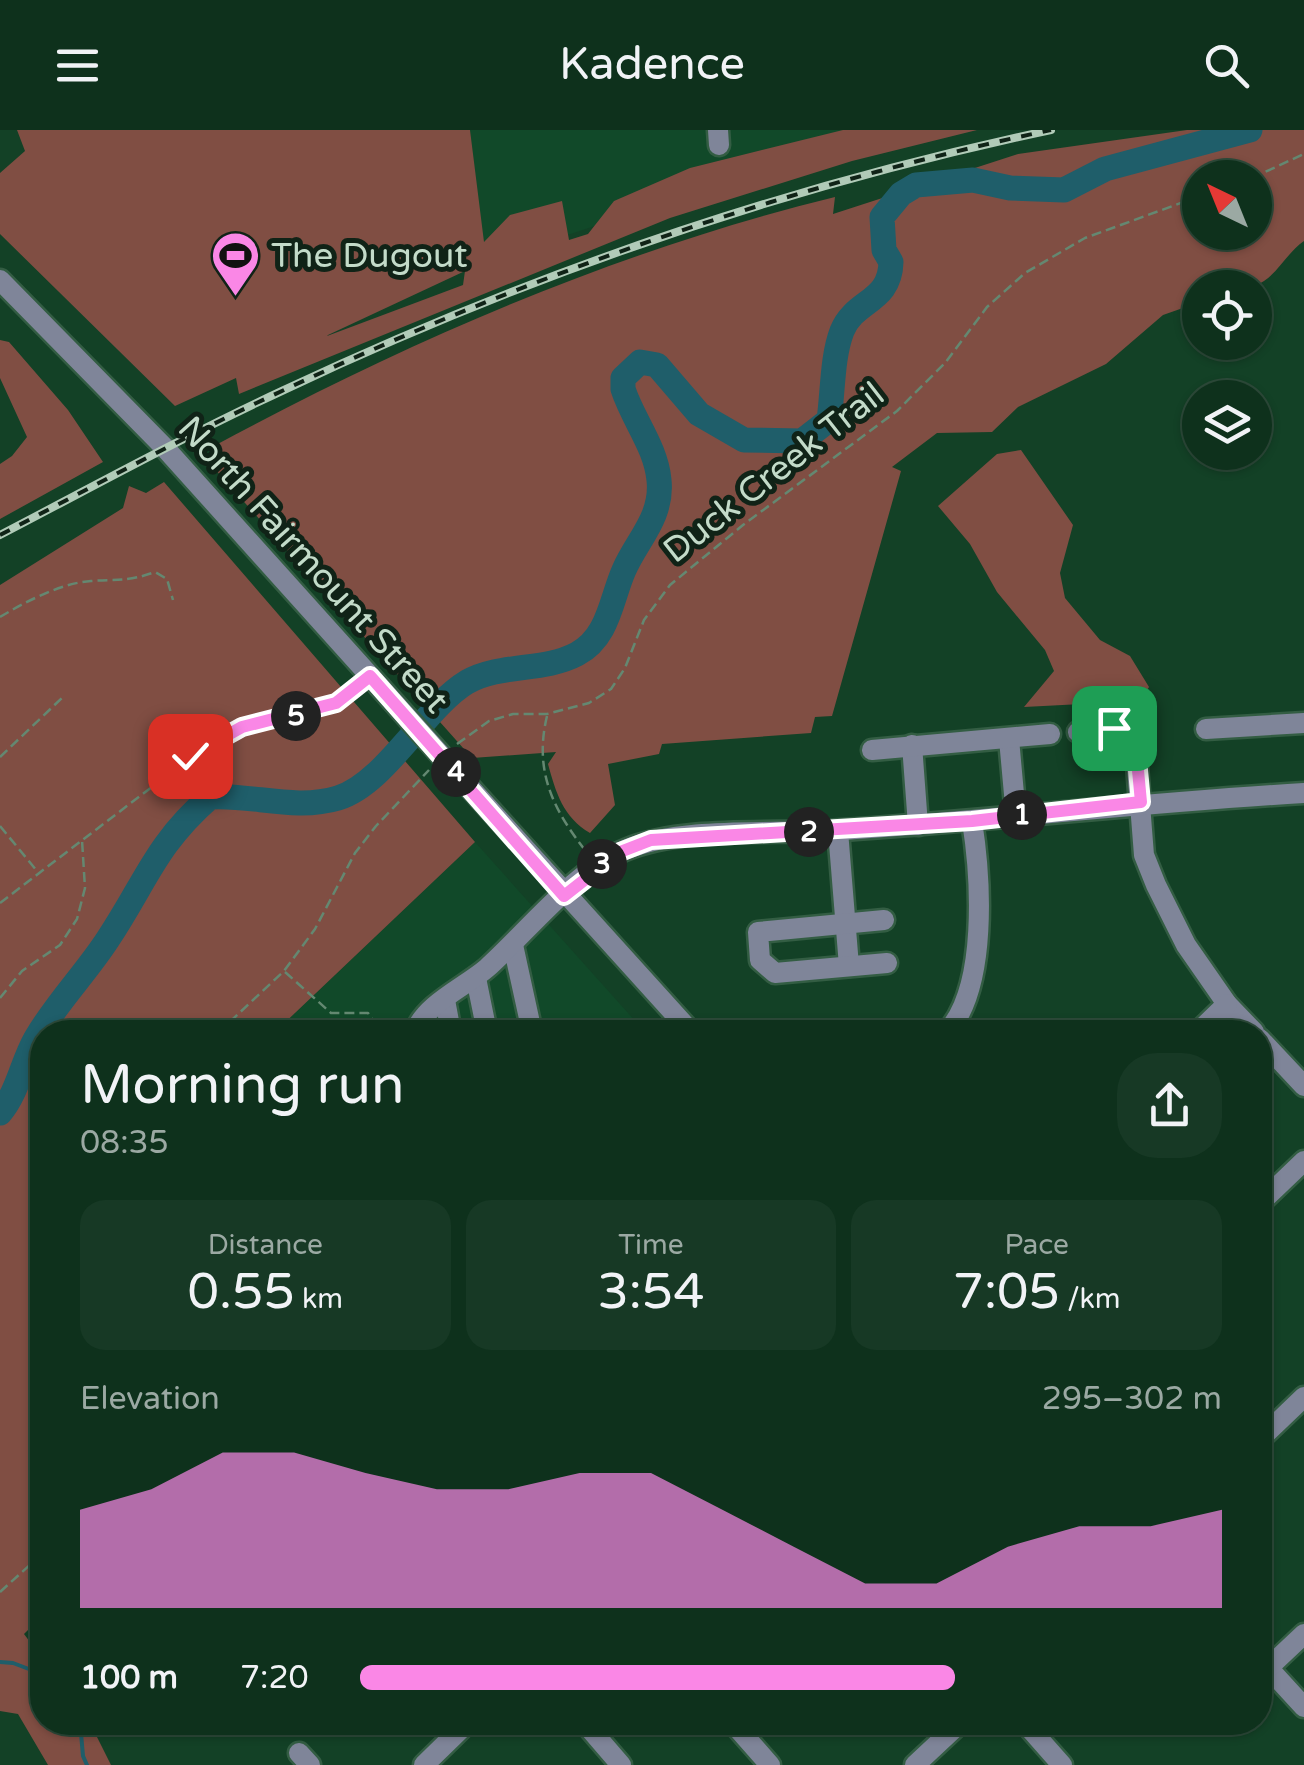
<!DOCTYPE html>
<html lang="en">
<head>
<meta charset="utf-8">
<style>
  :root { --surface:#0e311c; --page:#173925; --text:#f1f3f6; --muted:#9ba9a3; --line:#2e4c3b; --accent:#fa87e6 }
  body { margin:0; font-family:"Varela Round",sans-serif; background:var(--page); color:var(--text); height:100vh; display:flex; flex-direction:column; font-size:38px; white-space:nowrap }
  * { box-sizing:border-box; margin:0 }
  p { font-size:32px; color:var(--muted) }
  .icon { flex:none; width:55px; height:55px; fill:none; stroke:currentColor; stroke-width:2; stroke-linecap:round; stroke-linejoin:round }
  .map { position:relative; flex:1; overflow:hidden }
  .sheet { position:absolute; left:30px; top:890px; width:1242px; height:715px; display:flex; flex-direction:column; background:var(--surface); border-radius:40px; box-shadow:0 2px 8px #0004,0 0 0 2px var(--line) }
  .sheet>* { flex:none }
  .needle { width:65px; rotate:317deg }
  .controls { position:absolute; left:1182px; top:30px; display:grid; gap:20px }
  .controls a { display:grid; place-items:center; width:90px; height:90px; border-radius:50%; background:var(--surface); box-shadow:0 2px 8px #0004,0 0 0 2px var(--line); font-size:50px }
  .pin { position:absolute; display:grid; place-items:center; width:85px; height:85px; color:#fff; margin:-42px; border-radius:20px; box-shadow:0 5px 15px #0006 }
  .km { position:absolute; width:50px; height:50px; margin:-25px; border-radius:50%; background:#222; color:#fff; font-size:28px; line-height:50px; text-align:center }
  .round { display:grid; place-items:center; flex:none; width:105px; height:105px; border-radius:40px; background:var(--page) }
  .summary { display:flex; align-items:center; justify-content:space-between; height:170px; padding:0 50px }
  h1 { font-size:55px; font-weight:600; line-height:75px }
  .figures { display:grid; grid-template-columns:repeat(3,1fr); gap:15px; height:170px; padding:10px 50px }
  .figures div { display:grid; align-content:center; border-radius:25px; background:var(--page); text-align:center }
  .figures b { font-size:50px; font-weight:600 }
  .figures small { font-size:28px; font-weight:400 }
  .figures p { font-size:28px }
  .chart { height:280px; padding:20px 50px }
  .chart p { display:flex; justify-content:space-between }
  .chart svg { width:100%; height:180px; margin-top:10px; fill:var(--accent); opacity:.7 }
  ul { padding:0 50px; list-style:none; font-size:32px }
  li { display:grid; grid-template-columns:160px 120px 1fr; align-items:center; height:75px }
  li i { height:25px; border-radius:12px; background:var(--accent) }
  header { display:flex; justify-content:space-between; align-items:center; height:130px; padding:0 50px; background:var(--surface); font-size:45px; font-weight:600 }
  .map>svg:first-child { display:block }
  .built { fill:#114929 }
  .green { fill:#804e43; fill-rule:evenodd }
  .lines { fill:none; stroke-linecap:round; stroke-linejoin:round }
  .stream { stroke:#1f5e6a; stroke-width:4 }
  .river { stroke:#1f5e6a; stroke-width:25 }
  .minor-casing { stroke:#335d43; stroke-width:25 }
  .path { stroke:#648871; stroke-width:2.5; stroke-dasharray:10 5; stroke-linecap:butt }
  .minor { stroke:#7f8599; stroke-width:20 }
  .rail-casing { stroke:#b1cbb8; stroke-width:8 }
  .rail { stroke:#102317; stroke-width:4; stroke-dasharray:11; stroke-linecap:butt }
  .minor-bridge-casing { stroke:#335d43; stroke-width:25; stroke-linecap:butt }
  .minor-bridge { stroke:#7f8599; stroke-width:20 }
  .route-casing { stroke:#fff; stroke-width:20 }
  .route { stroke:#fa87e6; stroke-width:12 }
  .labels { text-anchor:middle; dominant-baseline:central; stroke-width:10; stroke-linejoin:round; paint-order:stroke }
  .poi-label { font-size:35px; fill:#c3dbc9; stroke:#102317; text-anchor:start }
  .street-label { font-size:35px; fill:#c3dbc9; stroke:#102317 }
</style>
</head>
<body>
<header><svg class="icon" aria-label="menu" viewBox="0 0 24 24"><path d="M4 6h16M4 12h16M4 18h16"/></svg>Kadence<svg class="icon" aria-label="search" viewBox="0 0 24 24"><circle cx="10" cy="10" r="6"/><path d="M15 15l6 6"/></svg></header>
<div class="map">
<svg width="1304" height="1635" viewBox="0 0 1304 1635">
  <rect width="100%" height="100%" fill="#134126"/>
  <!-- built -->
  <g class="built">
    <polygon points="470,0 888,0 485,132"/>
    <polygon points="475,712 645,902 275,902"/>
  </g>
  <!-- green -->
  <g class="green">
    <path d="M17 0H470L484 112 510 85 562 71 569 110 588 104 614 71 690 38 843 0H977L852 31 670 88 239 264 236 248 175 276 0 104V43L25 21ZM465 141 463 155 327 206 328 205Z"/>
    <path d="M1187 0H1304V111C1288 122 1279 141 1264 151 1247 162 1219 158 1200 158V172L1163 185 1106 234 1018 277 992 302 937 303 892 337 901 341 832 586 815 587 811 603 662 614 659 624 608 634 615 675 590 703C563 687 556 663 548 634L556 622 472 628 213 337 227 331 214 316C410 210 619 120 835 67L833 84 1018 24ZM1200 48H1255V102H1200Z"/>
    <polygon points="0,210 9,212 68,280 103,332 0,389 0,334 12,326 27,307 0,248"/>
    <polygon points="1021,320 1073,395 1060,443 1065,468 1100,510 1130,526 1149,557 1140,571 1024,577 1054,541 1045,520 997,462 970,414 938,376 997,324"/>
    <polygon points="164,352 475,712 275,902 42,902 42,1486 24,1504 42,1528 42,1592 90,1593 111,1635 48,1635 18,1584 0,1581 0,455 123,378 129,356 146,363"/>
  </g>
  <g class="lines">
    <!-- stream -->
    <g class="stream">
      <polyline points="0,1532 13,1533 42,1544"/>
      <polyline points="80,1592 83,1626 87,1635"/>
    </g>
    <!-- river -->
    <path class="river" d="M0 983C18 962 22 932 36 908 57 872 86 843 108 809 146 752 155 715 210 667 252 664 295 681 338 668 385 654 425 577 467 552 501 533 543 542 577 524 609 507 611 469 624 440 637 410 663 387 659 350 656 317 633 290 623 259V248L640 232 657 235 699 284 744 310 802 311 829 290C833 262 832 227 842 201 855 169 890 173 891 132L884 120 882 87 901 64 916 55 973 50 1010 58 1064 60 1105 39 1250 0"/>
    <defs>
      <g id="minor">
        <polyline points="718,0 719,15"/>
        <polyline points="0,150 165,318 379,556"/>
        <polyline points="1206,599 1304,593"/>
        <polyline points="1078,602 1134,598 1144,725 1156,755 1186,815 1227,874 1254,902"/>
        <polyline points="1009,609 1016,686"/>
        <polyline points="912,615 918,695"/>
        <polyline points="872,620 1050,604"/>
        <polyline points="466,653 691,902"/>
        <polyline points="838,701 849,836"/>
        <polyline points="884,790 758,802 760,830 775,843 887,833"/>
        <polyline points="513,815 532,902"/>
        <polyline points="476,848 487,902"/>
        <polyline points="445,870 451,902"/>
        <path d="M415 902C425 874 465 857 487 838 527 802 576 740 625 720 683 695 778 705 843 700 997 690 1149 672 1304 663"/>
        <path d="M947 902C988 857 981 748 972 691"/>
        <polyline points="1198,902 1227,874"/>
        <polyline points="1260,909 1304,956"/>
        <polyline points="1260,1073 1304,1031"/>
        <polyline points="1260,1309 1304,1267"/>
        <polyline points="1260,1529 1304,1577"/>
        <polyline points="1268,1538 1304,1504"/>
        <polyline points="584,1592 621,1635"/>
        <polyline points="732,1592 770,1635"/>
        <polyline points="1024,1592 1062,1635"/>
        <polyline points="299,1623 310,1635"/>
        <polyline points="424,1635 468,1592"/>
        <polyline points="915,1635 961,1592"/>
      </g>
    </defs>
    <!-- minor casing -->
    <use href="#minor" class="minor-casing"/>
    <!-- path -->
    <g class="path">
      <polyline points="1252,48 1304,24"/>
      <path d="M0 487C25 472 61 453 91 451 119 449 127 452 155 442L167 449 173 470"/>
      <path d="M547 586C534 640 552 678 585 720"/>
      <polyline points="457,614 489,591 513,584 547,584 589,573 611,559 625,538 644,490 670,455 743,395 897,281 945,233 987,177 1025,143 1085,108 1200,66"/>
      <polyline points="0,627 63,567"/>
      <polyline points="0,696 37,741"/>
      <polyline points="0,773 212,611 266,589 294,586 336,573 357,556"/>
      <polyline points="285,842 331,883 368,883 381,902"/>
      <polyline points="0,868 22,841 60,815 77,789 85,758 82,710"/>
      <polyline points="219,902 284,841 315,799 355,723 376,696 429,640"/>
      <polyline points="0,1462 42,1424"/>
    </g>
    <!-- minor -->
    <use href="#minor" class="minor"/>
    <defs>
      <path id="rail" d="M0 405C94 356 187 305 284 260 528 145 786 56 1051 0"/>
    </defs>
    <!-- rail casing -->
    <use href="#rail" class="rail-casing"/>
    <!-- rail -->
    <use href="#rail" class="rail"/>
    <defs>
      <polyline id="minor-bridge" points="379,556 466,653"/>
    </defs>
    <!-- minor-bridge casing -->
    <use href="#minor-bridge" class="minor-bridge-casing"/>
    <!-- minor-bridge -->
    <use href="#minor-bridge" class="minor-bridge"/>
  </g>
  <g class="lines">
    <defs>
      <polyline id="route" points="190,626 242,597 336,573 370,546 564,766 620,722 651,710 972,691 1141,672 1134,598 1114,598"/>
    </defs>
    <!-- route casing -->
    <use href="#route" class="route-casing"/>
    <!-- route -->
    <use href="#route" class="route"/>
  </g>
  <!-- icons -->
  <defs>
    <symbol id="stadium-pin" viewBox="-11 -11 22 30"><path d="M0 17L-7.5 6A9.5 9.5 0 1 1 7.5 6Z" fill="#fa87e6" stroke="#102317"/><path d="M0-5a6.5 5 0 1 0 0 10a6.5 5 0 1 0 0-10ZM-3.5-1.8h7v3.6h-7Z" fill="#111"/></symbol>
  </defs>
  <g fill-rule="evenodd">
    <use href="#stadium-pin" x="208" y="98" width="55" height="75"/>
  </g>
  <g class="labels">
    <!-- poi labels -->
    <g class="poi-label">
      <text x="271" y="126">The Dugout</text>
    </g>
    <!-- street labels -->
    <g class="street-label">
      <text transform="translate(774 343) rotate(-38)">Duck Creek Trail</text>
      <text transform="translate(313 435) rotate(48)">North Fairmount Street</text>
    </g>
  </g>
</svg>
<div class="controls">
<a><svg class="needle" viewBox="-14 -14 28 28"><path d="M0-13l5 13h-10z" fill="#e53935"/><path d="M0 13l5-13h-10z" fill="#9ba9a3"/></svg></a>
<a><svg class="icon" aria-label="locate" viewBox="0 0 24 24"><circle cx="12" cy="12" r="6"/><path d="M12 2v4M12 18v4M2 12h4M18 12h4"/></svg></a>
<a><svg class="icon" aria-label="layers" viewBox="0 0 24 24"><path d="M12 4l9 5-9 5-9-5zM3 14l9 5 9-5"/></svg></a>
</div>
<div class="pin" style="left:1114px;top:598px;background:#1e9e55"><svg class="icon" aria-label="arrive" viewBox="0 0 24 24"><path d="M6 21V4h12l-3 4 3 4H6"/></svg></div>
<div class="pin" style="left:190px;top:626px;background:#d93025"><svg class="icon" aria-label="check" viewBox="0 0 24 24"><path d="M5 12l5 5 9-10"/></svg></div>
<b class="km" style="left:1022px;top:685px">1</b>
<b class="km" style="left:809px;top:702px">2</b>
<b class="km" style="left:602px;top:734px">3</b>
<b class="km" style="left:456px;top:642px">4</b>
<b class="km" style="left:296px;top:586px">5</b>
<section class="sheet">
<div class="summary"><div><h1>Morning run</h1><p>08:35</p></div><a class="round"><svg class="icon" aria-label="share" viewBox="0 0 24 24"><path d="M12 15V3M7 8l5-5 5 5M5 13v7h14v-7"/></svg></a></div>
<div class="figures">
<div><p>Distance</p><b>0.55<small> km</small></b></div>
<div><p>Time</p><b>3:54</b></div>
<div><p>Pace</p><b>7:05<small> /km</small></b></div>
</div>
<div class="chart"><p><span>Elevation</span>295–302 m</p>
<svg viewBox="0 0 160 44" preserveAspectRatio="none"><path d="M0 44V20L10 15L20 6L30 6L40 11L50 15L60 15L70 11L80 11L90 20L100 29L110 38L120 38L130 29L140 24L150 24L160 20V44z"/></svg>
</div>
<ul>
<li><b>100 m</b>7:20<i style="width:69%"></i></li>
</ul>
</section>
</div>
</body>
</html>
